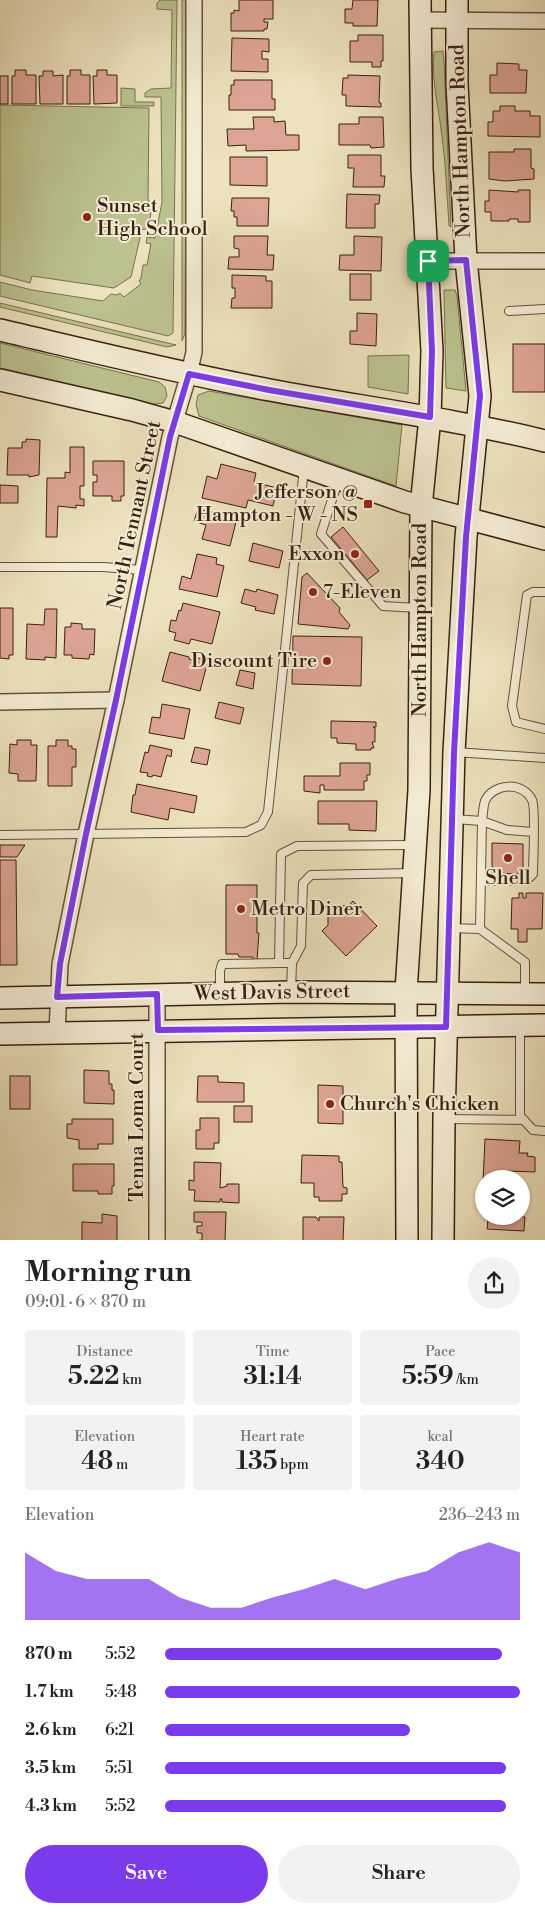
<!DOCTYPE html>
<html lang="en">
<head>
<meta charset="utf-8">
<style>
  :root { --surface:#fff; --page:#f2f2f2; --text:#222; --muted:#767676; --accent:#7c3aed }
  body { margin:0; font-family:"Libre Bodoni",serif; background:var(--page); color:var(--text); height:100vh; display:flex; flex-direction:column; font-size:19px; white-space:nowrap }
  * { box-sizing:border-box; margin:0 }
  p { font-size:16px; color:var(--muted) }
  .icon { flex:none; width:28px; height:28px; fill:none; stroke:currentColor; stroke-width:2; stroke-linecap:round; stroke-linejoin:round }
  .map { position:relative; height:1240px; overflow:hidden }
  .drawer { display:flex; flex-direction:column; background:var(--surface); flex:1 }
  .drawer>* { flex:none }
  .fabs { position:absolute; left:475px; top:1170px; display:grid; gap:10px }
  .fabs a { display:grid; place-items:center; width:55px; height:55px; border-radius:50%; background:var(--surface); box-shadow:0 1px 4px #0004; font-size:25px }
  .pin { position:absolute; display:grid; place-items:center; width:42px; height:42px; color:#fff; margin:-21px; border-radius:10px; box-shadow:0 2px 8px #0006 }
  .round { display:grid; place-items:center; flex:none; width:52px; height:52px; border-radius:26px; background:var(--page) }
  .head { display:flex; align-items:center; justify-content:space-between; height:85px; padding:0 25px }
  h1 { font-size:28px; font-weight:600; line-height:38px }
  .figures { display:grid; grid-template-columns:repeat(3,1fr); gap:8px; height:85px; padding:5px 25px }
  .figures div { display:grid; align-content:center; border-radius:5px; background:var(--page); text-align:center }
  .figures b { font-size:25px; font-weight:600 }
  .figures small { font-size:14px; font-weight:400 }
  .figures p { font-size:14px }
  .chart { height:140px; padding:10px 25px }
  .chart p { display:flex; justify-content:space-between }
  .chart svg { width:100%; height:90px; margin-top:5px; fill:var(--accent); opacity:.7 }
  .cta { display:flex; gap:10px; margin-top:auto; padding:10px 25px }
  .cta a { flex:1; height:58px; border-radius:30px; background:var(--accent); color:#fff; font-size:20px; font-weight:600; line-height:58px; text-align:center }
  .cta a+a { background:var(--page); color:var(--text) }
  ul { padding:0 25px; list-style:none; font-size:16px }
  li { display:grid; grid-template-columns:80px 60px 1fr; align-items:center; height:38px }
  li i { height:12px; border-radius:6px; background:var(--accent) }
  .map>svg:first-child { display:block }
  .green { fill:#bbc28e; stroke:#7a724f }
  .building { fill:#dda494; stroke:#392110 }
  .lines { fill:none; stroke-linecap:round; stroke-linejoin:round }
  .lane-casing { stroke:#66513b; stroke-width:10 }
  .street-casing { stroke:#66513b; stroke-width:18 }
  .secondary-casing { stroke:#392110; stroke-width:24 }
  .lane { stroke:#f3ecd4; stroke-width:8 }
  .street { stroke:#f3ecd4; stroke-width:15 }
  .secondary { stroke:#f3ecd4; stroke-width:21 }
  .route-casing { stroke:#fff; stroke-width:10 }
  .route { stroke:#7c3aed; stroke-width:6 }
  .poi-dot { fill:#8f2418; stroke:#f3ecd4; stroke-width:2 }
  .labels { text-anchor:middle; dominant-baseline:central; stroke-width:4; stroke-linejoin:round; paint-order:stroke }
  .street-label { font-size:20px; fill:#392110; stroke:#f3ecd4 }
  .poi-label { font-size:20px; fill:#392110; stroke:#f3ecd4; text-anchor:start }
</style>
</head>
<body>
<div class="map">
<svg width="545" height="1241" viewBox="0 0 545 1241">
  <rect width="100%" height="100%" fill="#ece2bd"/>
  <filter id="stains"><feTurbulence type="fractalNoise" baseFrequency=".004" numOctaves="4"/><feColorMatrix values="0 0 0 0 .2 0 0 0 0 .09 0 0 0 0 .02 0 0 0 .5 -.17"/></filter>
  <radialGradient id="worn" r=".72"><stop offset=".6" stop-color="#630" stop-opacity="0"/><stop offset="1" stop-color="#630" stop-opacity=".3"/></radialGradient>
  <!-- green -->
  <g class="green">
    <polygon points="160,0 177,0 173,333 168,336 0,296 0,282 32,290 103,301 111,294 117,295 120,293 124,297 141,284 139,281 141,278 143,265 147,265 151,244 146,243 147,237 155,238 162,202 161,97 145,97 145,93 151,89 171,88 172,10 157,9 157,3"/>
    <polygon points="182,0 185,0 187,2 185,334 182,341"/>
    <path d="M443 51 444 61 451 227 449 226C447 196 446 166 442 137 439 108 431 81 434 52Z"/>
    <polygon points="121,88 135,89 135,102 154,102 154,106 121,106"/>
    <polygon points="0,105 149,108 148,201 152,202 149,230 142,229 131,277 114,288 32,276 30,283 0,275"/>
    <polygon points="444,290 455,290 457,296 466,391 446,388"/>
    <polygon points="0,303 176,345 167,347 0,307"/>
    <polygon points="0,343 159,382 165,387 167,396 163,403 153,404 0,368"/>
    <polygon points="409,355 408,394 368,387 368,356"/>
    <polygon points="209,391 402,425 396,486 199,416 196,405 198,395"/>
  </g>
  <!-- building -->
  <g class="building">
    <polygon points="239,0 273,0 273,19 264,19 264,22 268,22 267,29 264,29 264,31 231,31 231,13 234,13 234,10 239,11"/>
    <polygon points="353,0 378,0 377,26 353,26 353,23 345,23 345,9 352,9"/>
    <polygon points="358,35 383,35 383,61 381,61 381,67 372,67 372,62 350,62 350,41 358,41"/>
    <polygon points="232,38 269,39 269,52 262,51 262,59 268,59 268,72 231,71"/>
    <polygon points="497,63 519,64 519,70 527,70 526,93 490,93 490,75 497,75"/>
    <polygon points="15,70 26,70 26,75 36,75 36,104 12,104 12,76 15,76"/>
    <polygon points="70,70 81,70 81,75 90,75 90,104 67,104 67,76 70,76"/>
    <polygon points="97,70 107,70 107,75 117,75 117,103 94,104 93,76 97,76"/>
    <polygon points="43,71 53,71 53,76 63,75 63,104 40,104 39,76 43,76"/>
    <polygon points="348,75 380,76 379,103 381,103 381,107 346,106 346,95 342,95 343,78 348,78"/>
    <rect x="0" y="76" width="8" height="28"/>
    <polygon points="234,80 272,80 272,99 275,99 275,110 229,110 229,95 231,95 231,85 234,85"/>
    <polygon points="500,106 515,106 515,111 530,111 530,116 540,116 540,137 488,136 488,122 493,122 493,111 500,111"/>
    <polygon points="253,117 274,117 274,122 285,121 286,135 299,135 299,150 246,151 246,145 228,146 227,129 254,129"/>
    <polygon points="359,117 383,117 384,147 371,148 370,145 339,145 339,124 359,124"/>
    <polygon points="514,149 531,149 531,168 534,169 534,179 505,181 489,179 489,152 514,152"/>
    <polygon points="348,155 381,155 381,176 385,176 384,187 353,187 354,168 348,168"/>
    <polygon points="230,157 267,157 267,186 230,185"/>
    <polygon points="489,190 518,192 518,190 530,190 530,222 518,222 518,219 509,219 509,221 491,221 491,212 485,212 485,201 489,201"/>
    <polygon points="347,194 380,195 379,204 375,204 375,228 346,228"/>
    <polygon points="232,198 269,198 268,226 237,226 237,217 234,217 234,211 231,211"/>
    <polygon points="234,236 268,236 267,255 274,255 273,270 228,269 229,257 239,257 239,249 234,248"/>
    <polygon points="354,236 382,237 381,271 339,270 340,255 354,255"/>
    <rect x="350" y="274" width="21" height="26"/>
    <polygon points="232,275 266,276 266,281 272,281 272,308 231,308 232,298 235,298 235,288 232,288"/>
    <polygon points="357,313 377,314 376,346 350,344 350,331 357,331"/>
    <rect x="513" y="344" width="32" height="48"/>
    <polygon points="26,439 40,440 39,475 29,477 29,475 7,475 8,448 22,448 22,442 26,442"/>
    <polygon points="70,447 84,447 84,486 80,486 80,499 84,499 84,506 76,505 76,508 58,506 57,537 46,537 47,478 65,478 65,472 70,473"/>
    <polygon points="93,461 124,461 124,496 121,496 121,501 112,501 112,496 93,496 93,482 97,482 97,475 93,475"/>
    <polygon points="221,464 256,473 254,482 277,488 273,506 248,500 246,508 202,498 207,476 217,479"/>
    <polygon points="0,485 18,486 18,503 0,503"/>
    <polygon points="198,509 237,518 230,546 202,539 206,525 194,521"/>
    <polygon points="343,527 379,571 367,580 331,537"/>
    <polygon points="253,543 283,551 279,568 249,561"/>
    <polygon points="197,554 217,558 216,564 224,566 217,597 179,589 182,576 191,579"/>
    <polygon points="307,573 340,608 339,612 350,625 348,629 298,624 302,577"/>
    <polygon points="245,589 256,592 257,589 278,595 274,614 255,610 256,607 241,603"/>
    <polygon points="183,603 220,612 212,644 191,639 189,644 174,640 176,633 169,631 171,620 176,621 179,610 181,611"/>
    <polygon points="0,608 13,608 13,655 9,655 9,659 0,658"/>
    <polygon points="45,609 57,609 56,658 45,657 45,660 26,659 27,624 44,625"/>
    <polygon points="71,623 82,624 82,629 95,629 94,655 90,654 89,659 72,658 72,655 64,655 65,627 71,627"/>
    <polygon points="293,636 362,637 361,686 292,684"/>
    <polygon points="170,652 189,657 189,659 194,661 195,657 208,661 200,691 162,681"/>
    <polygon points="240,670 255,673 253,689 236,685"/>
    <polygon points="219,702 244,708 240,724 215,718"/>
    <polygon points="162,704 190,709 184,739 149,733 152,717 160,718"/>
    <polygon points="331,721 376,722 376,727 373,727 375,728 375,742 372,742 374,748 371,748 371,750 356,750 356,744 337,743 337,738 331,738"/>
    <polygon points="17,740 31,740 31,745 37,745 36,781 18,781 18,774 9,773 10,744 17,745"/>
    <polygon points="56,740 68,740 68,746 72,746 72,749 76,749 76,767 72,767 72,786 48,786 48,746 56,746"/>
    <polygon points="150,745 172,750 171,757 167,755 161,777 153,775 152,777 147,776 148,773 140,772 145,752 148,753"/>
    <polygon points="195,747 210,750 207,765 191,762"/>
    <polygon points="340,763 370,763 370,775 367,775 367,781 364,781 364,790 324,790 324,785 320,785 320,793 304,791 304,776 340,776"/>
    <polygon points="137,784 197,796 194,813 170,808 168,820 131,812 133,795 135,795"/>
    <polygon points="318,801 377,801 376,831 349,830 349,824 318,824"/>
    <polygon points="492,843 523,844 523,874 492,873"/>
    <polygon points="0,845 25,845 17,857 0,857"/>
    <polygon points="0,860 16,860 17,965 0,965"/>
    <polygon points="226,885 257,885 257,933 259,933 257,960 253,960 253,957 239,957 238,954 226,954"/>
    <polygon points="519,893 523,893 523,898 526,898 526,893 543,893 542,929 527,929 527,942 518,942 518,929 511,929 512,898 519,898"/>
    <polygon points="353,901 377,926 346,956 322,931 328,925 328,905 348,906"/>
    <polygon points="84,1070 109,1071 109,1084 112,1084 112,1090 114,1090 114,1104 84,1103"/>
    <rect x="10" y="1076" width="20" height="33"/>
    <polygon points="198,1076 218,1076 218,1082 244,1083 244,1102 197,1102"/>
    <polygon points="318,1085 343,1086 343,1124 318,1123"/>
    <rect x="234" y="1106" width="18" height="16"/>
    <polygon points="200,1118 219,1118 219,1143 214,1143 214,1149 196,1149 196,1130 200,1130"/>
    <polygon points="72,1119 113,1119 113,1144 98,1144 98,1149 79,1149 79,1140 67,1138 67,1124 72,1124"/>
    <polygon points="485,1139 520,1141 519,1153 528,1153 527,1156 535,1157 535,1172 506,1171 506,1179 484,1179 483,1182"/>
    <polygon points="302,1155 339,1156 339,1162 342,1162 343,1187 347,1188 347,1194 342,1194 342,1201 319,1201 319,1197 314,1197 314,1183 301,1183"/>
    <polygon points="194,1162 221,1163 220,1188 227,1186 227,1184 239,1184 239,1203 222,1202 222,1199 220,1199 220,1202 194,1201 195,1190 189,1190 189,1180 194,1181"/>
    <polygon points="73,1164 114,1164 114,1186 112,1186 112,1194 98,1194 98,1191 73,1191"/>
    <polygon points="194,1212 226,1212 225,1241 193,1241 202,1240 202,1233 197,1233 197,1226 202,1226 202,1222 194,1222"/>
    <polygon points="102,1214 117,1216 117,1241 82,1241 82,1222 102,1223"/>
    <polygon points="496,1216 525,1217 524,1231 487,1229 488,1219 496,1219"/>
    <polygon points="303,1217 316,1217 319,1221 319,1217 344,1217 343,1241 303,1241"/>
  </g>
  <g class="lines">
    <defs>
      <g id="lane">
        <polyline points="509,311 545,309"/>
        <polyline points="338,481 321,534 383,606 418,608"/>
        <polyline points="0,567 103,567 142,570"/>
        <polyline points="545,592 533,592 527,595 512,706 516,722 545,729"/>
        <polyline points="455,752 545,758"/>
        <polyline points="0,835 246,832 261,825 268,812 304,468"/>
        <path d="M481 881 527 880 533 874C533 862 536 807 532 800 523 781 493 783 485 801 483 807 483 815 482 821L507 830 533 832"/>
        <polyline points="450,928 480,929 482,821 454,819"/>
        <polyline points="480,929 525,962 525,992"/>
        <polyline points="292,963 279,963 281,854 297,846 414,845"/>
        <polyline points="291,991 292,963 301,946 303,883 311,875 413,873"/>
        <polyline points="220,993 220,971 222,964 279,963"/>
        <polyline points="520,1027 520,1116 533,1130 545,1131"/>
        <polyline points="446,1119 524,1120"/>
      </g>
      <g id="street">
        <polyline points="420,20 545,21"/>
        <polyline points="428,261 545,261"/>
        <polyline points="0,702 116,700"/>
        <polyline points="57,1033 60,964 86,834 116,700 170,437 189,374 194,352 194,0"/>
        <polyline points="157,1241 157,994"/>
      </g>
      <g id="secondary">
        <path d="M0 330C90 351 179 373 270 390 361 407 454 419 545 441"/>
        <polyline points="0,380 132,410 175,422 405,502 545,539"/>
        <polyline points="0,998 291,992 545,994"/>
        <polyline points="0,1034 545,1025"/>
        <polyline points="407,1241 406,992 419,790 421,507 430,417 432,351 422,168 420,0"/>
        <polyline points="443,1241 444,1119 454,752 466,537 480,396 466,260 457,83 457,0"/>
      </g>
    </defs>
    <!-- lane casing -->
    <use href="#lane" class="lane-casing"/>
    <!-- street casing -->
    <use href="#street" class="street-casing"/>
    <!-- secondary casing -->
    <use href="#secondary" class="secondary-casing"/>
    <!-- lane -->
    <use href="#lane" class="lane"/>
    <!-- street -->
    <use href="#street" class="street"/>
    <!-- secondary -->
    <use href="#secondary" class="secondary"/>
  </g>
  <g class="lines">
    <defs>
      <polygon id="route" points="466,260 480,396 466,537 454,752 446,1027 158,1030 157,994 57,997 60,964 86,834 116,700 170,437 189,374 269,390 430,417 432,351 428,261"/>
    </defs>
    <!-- route casing -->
    <use href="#route" class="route-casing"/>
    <!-- route -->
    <use href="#route" class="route"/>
  </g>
  <!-- markers -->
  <g class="poi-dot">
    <circle cx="87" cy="217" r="5"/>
    <rect x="363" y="499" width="10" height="10" rx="2.5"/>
    <circle cx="355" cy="554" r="5"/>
    <circle cx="313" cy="592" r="5"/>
    <circle cx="327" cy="661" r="5"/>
    <circle cx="508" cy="858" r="5"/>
    <circle cx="241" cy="909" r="5"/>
    <circle cx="330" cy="1104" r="5"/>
  </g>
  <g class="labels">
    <!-- street labels -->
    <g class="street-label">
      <text transform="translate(461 141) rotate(-92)">North Hampton Road</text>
      <text transform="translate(135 515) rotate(-78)">North Tennant Street</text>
      <text transform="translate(420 620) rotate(-90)">North Hampton Road</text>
      <text transform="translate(272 993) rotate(-1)">West Davis Street</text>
      <text transform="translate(137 1117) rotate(-90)">Tenna Loma Court</text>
    </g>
    <!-- poi labels -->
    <g class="poi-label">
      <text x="97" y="206">Sunset<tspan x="97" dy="23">High School</tspan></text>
      <text x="358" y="492" text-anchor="end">Jefferson @<tspan x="358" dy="23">Hampton - W - NS</tspan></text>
      <text x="345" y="554" text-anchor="end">Exxon</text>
      <text x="323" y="592">7-Eleven</text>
      <text x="317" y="661" text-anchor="end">Discount Tire</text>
      <text x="508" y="878" text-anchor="middle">Shell</text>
      <text x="251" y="909">Metro Diner</text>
      <text x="340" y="1104">Church's Chicken</text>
    </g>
  </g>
  <rect width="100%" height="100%" filter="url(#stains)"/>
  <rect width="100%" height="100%" fill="url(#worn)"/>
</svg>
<div class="fabs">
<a><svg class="icon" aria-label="layers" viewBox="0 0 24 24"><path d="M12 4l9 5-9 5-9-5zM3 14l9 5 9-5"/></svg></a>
</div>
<div class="pin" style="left:428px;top:261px;background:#1e9e55"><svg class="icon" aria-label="arrive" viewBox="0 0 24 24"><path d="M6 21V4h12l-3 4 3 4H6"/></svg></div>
</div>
<section class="drawer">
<div class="head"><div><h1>Morning run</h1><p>09:01 · 6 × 870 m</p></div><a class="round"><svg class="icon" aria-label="share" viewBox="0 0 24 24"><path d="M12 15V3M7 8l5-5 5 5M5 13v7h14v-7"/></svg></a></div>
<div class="figures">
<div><p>Distance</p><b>5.22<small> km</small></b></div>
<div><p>Time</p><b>31:14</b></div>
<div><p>Pace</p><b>5:59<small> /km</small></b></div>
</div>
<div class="figures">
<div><p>Elevation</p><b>48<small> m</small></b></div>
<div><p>Heart rate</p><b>135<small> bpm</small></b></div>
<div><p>kcal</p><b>340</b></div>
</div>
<div class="chart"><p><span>Elevation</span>236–243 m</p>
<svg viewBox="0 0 160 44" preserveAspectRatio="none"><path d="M0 44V11L10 20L20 24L30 24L40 24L50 33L60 38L70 38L80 33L90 29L100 24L110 29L120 24L130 20L140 11L150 6L160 11V44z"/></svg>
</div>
<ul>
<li><b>870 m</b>5:52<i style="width:95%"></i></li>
<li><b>1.7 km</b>5:48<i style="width:100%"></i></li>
<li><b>2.6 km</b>6:21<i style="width:69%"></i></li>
<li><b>3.5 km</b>5:51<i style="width:96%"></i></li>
<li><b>4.3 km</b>5:52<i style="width:96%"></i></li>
</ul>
<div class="cta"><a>Save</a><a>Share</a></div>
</section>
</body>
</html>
